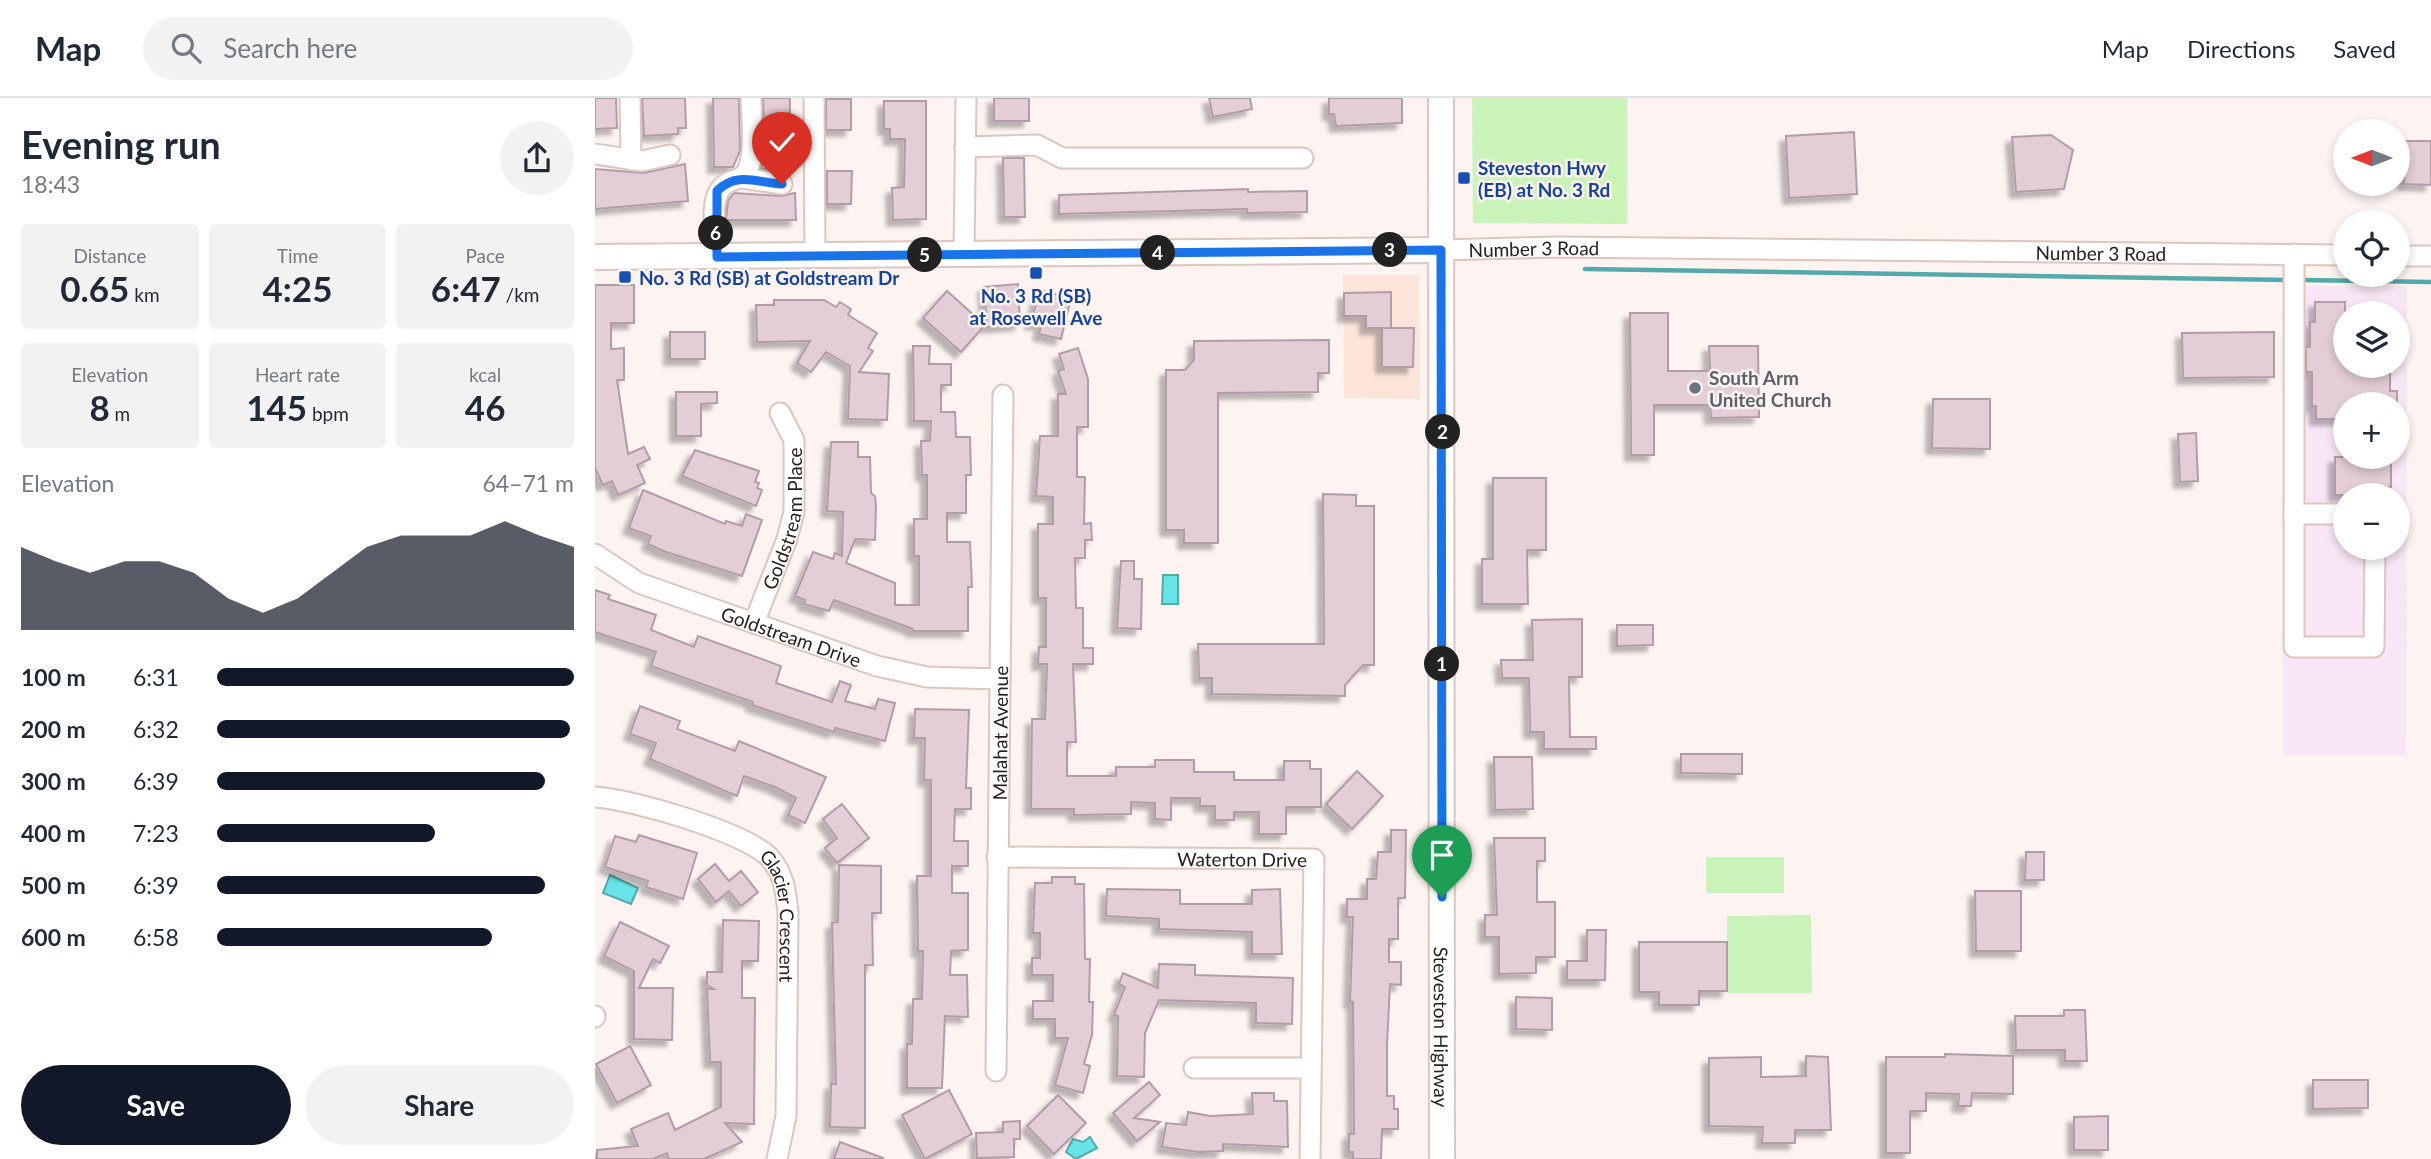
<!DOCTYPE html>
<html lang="en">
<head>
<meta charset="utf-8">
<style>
  :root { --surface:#fff; --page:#f2f2f3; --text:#1f2937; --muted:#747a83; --line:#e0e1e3; --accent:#111827 }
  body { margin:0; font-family:Lato,sans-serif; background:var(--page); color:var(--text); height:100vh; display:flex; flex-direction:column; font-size:26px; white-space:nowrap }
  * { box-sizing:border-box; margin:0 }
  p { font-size:23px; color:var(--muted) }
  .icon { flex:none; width:38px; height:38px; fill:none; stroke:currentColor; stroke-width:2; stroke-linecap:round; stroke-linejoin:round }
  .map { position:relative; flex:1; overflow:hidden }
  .side { display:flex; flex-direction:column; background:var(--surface); width:595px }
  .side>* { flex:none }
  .needle { width:46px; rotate:270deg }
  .fabs { position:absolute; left:1738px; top:21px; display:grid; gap:14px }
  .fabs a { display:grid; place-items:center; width:77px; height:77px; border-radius:50%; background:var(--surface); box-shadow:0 4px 10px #0003; font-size:35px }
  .pin { position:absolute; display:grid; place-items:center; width:60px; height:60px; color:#fff; margin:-72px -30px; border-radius:50% 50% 50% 0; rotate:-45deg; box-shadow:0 0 7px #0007 }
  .pin .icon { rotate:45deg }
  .km { position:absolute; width:35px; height:35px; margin:-18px; border-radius:50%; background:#222; color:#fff; font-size:19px; line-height:35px; text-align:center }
  .round { display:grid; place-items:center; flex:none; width:74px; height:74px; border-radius:37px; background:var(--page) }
  .headline { display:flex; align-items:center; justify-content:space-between; height:119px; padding:0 21px }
  h1 { font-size:38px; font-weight:700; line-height:52px }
  .metrics { display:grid; grid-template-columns:repeat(3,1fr); gap:10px; height:119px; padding:7px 21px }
  .metrics div { display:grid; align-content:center; border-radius:7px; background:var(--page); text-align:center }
  .metrics b { font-size:35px; font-weight:700 }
  .metrics small { font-size:19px; font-weight:400 }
  .metrics p { font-size:19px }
  .chart { height:196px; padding:14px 21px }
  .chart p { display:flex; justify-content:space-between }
  .chart svg { width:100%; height:126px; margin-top:7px; fill:var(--accent); opacity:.7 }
  .cta { display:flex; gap:14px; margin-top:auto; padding:14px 21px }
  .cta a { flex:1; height:80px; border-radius:42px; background:var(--accent); color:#fff; font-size:28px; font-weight:700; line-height:80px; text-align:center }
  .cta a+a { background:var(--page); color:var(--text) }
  ul { padding:0 21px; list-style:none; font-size:23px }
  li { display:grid; grid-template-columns:112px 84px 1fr; align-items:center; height:52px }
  li i { height:18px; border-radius:9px; background:var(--accent) }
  header { display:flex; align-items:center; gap:42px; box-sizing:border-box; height:98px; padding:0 35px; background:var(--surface); border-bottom:2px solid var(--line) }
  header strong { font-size:33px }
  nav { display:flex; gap:38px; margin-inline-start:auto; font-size:24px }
  .search { width:490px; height:63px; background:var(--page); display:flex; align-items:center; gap:18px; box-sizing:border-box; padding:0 24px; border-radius:38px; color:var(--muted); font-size:26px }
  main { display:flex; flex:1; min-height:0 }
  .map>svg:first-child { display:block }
  .built { fill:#fce4da }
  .education { fill:#f8e5f5; fill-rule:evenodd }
  .green { fill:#caf3b9 }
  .water { fill:#67e4e8; stroke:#54a9ab; stroke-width:2 }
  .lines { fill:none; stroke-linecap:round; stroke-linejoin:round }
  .stream { stroke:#54a9ab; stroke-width:4.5 }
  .building { fill:#e3cdd6; stroke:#b29da7; stroke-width:2; filter:url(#shadow) }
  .minor-casing { stroke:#dcc6bd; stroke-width:23 }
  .major-casing { stroke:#dcc6bd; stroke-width:28 }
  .minor { stroke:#fff; stroke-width:19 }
  .major { stroke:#fff; stroke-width:24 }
  .route-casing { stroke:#fff; stroke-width:14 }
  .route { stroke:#1a73e8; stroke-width:9 }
  .transit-dot { fill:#1a4fb4; stroke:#fdf3f0; stroke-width:2.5 }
  .worship-dot { fill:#6b7280; stroke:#fdf3f0; stroke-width:2.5 }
  .labels { text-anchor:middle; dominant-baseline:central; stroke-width:5; stroke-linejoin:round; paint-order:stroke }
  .transit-label { font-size:19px; font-weight:bold; fill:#164399; stroke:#fdf3f0; text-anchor:start }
  .street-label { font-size:19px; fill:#28201d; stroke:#fdf3f0 }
  .worship-label { font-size:19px; font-weight:bold; fill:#5b616d; stroke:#fdf3f0; text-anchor:start }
</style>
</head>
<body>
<header>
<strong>Map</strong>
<div class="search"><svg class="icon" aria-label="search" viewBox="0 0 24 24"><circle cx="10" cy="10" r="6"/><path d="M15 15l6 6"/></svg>Search here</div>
<nav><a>Map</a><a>Directions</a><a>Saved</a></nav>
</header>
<main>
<section class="side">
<div class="headline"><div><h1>Evening run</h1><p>18:43</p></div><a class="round"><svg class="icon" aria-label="share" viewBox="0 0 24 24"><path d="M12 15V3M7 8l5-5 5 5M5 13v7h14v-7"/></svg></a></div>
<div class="metrics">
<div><p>Distance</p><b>0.65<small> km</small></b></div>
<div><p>Time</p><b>4:25</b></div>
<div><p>Pace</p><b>6:47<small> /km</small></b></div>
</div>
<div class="metrics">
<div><p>Elevation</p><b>8<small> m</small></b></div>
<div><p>Heart rate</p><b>145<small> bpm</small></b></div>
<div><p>kcal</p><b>46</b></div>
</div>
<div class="chart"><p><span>Elevation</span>64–71 m</p>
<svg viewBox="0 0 160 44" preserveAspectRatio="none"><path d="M0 44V15L10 20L20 24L30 20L40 20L50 24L60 33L70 38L80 33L90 24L100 15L110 11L120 11L130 11L140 6L150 11L160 15V44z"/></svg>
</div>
<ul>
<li><b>100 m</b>6:31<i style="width:100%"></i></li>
<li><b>200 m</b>6:32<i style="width:99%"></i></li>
<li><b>300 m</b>6:39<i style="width:92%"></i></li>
<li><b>400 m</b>7:23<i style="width:61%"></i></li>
<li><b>500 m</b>6:39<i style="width:92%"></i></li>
<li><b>600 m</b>6:58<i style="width:77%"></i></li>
</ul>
<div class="cta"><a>Save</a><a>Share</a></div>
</section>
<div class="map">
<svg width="1836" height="1061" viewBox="0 0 1836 1061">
  <defs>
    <filter id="shadow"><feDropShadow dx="-6" dy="6" stdDeviation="2" flood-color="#0004"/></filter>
  </defs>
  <rect width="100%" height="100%" fill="#fdf3f0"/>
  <!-- built -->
  <polygon class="built" points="748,177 824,177 825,301 749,300"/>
  <!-- education -->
  <path class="education" d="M1689 188H1812L1811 657H1688ZM1750 215H1802V268H1750ZM1750 306H1802V359H1750ZM1750 397H1802V450H1750Z"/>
  <!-- green -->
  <g class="green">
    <polygon points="877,0 1032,0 1032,126 878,125"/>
    <rect x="1111" y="759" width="78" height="36"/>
    <polygon points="1216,817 1217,895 1132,895 1132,818"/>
  </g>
  <!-- water -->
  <g class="water">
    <polygon points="568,477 583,477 583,506 567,506"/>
    <polygon points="15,777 43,790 36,806 8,795"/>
    <polygon points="495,1039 502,1050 481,1061 471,1054 478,1041 488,1044"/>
  </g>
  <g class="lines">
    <!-- stream -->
    <g class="stream">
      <polyline points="990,171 1693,182"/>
      <polyline points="1705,182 1836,184"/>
    </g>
  </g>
  <!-- building -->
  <g class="building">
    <polygon points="0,0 21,0 22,30 0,31"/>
    <polygon points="47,0 90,0 91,30 83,30 83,36 49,38"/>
    <polygon points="118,0 144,0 145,53 138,69 119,69"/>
    <polygon points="168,0 195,0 194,76 166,70 170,46"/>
    <rect x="399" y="0" width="35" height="23"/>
    <polygon points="614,0 655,0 657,11 618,19"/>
    <polygon points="734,0 807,0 807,25 741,28 739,16 734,16"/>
    <rect x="231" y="1" width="25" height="31"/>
    <polygon points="289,3 331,3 331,121 298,122 297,90 309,89 310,41 295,41 295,31 289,31"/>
    <polygon points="1259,34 1262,96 1194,100 1191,38"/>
    <polygon points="1456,37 1478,52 1469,91 1421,94 1417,39"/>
    <polygon points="1810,43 1836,43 1836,87 1809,86"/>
    <polygon points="408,60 429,60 430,119 409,119"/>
    <polygon points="90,66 93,103 0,111 0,71 49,75"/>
    <polygon points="232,73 257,73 256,106 232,106"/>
    <polygon points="653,91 653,94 712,93 712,114 652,115 652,111 464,116 464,97"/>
    <polygon points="139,95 186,98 200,95 201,122 131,122 133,103"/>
    <polygon points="423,186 425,226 392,229 389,189"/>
    <polygon points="0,187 39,187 39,225 16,225 16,251 29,250 29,282 22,282 33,356 49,349 55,361 42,367 50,385 23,397 17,383 8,387 0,370"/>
    <polygon points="444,192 476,200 466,241 444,236 447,225 436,226"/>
    <polygon points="352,193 390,227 366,254 328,220"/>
    <polygon points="796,194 796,230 771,230 771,218 749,218 749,195"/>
    <polygon points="179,202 229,202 241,209 245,204 256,211 253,217 282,235 273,250 278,253 264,274 294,276 292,322 253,321 255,268 231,254 216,274 202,265 215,243 162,244 161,207 179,207"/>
    <polygon points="1720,204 1750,204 1750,268 1795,268 1795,293 1802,293 1802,306 1750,306 1750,321 1721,321 1721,308 1717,308 1717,274 1711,274 1711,249 1715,249 1715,224 1720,224"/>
    <polygon points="1035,215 1073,215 1073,273 1115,273 1114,248 1163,248 1164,319 1116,320 1115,307 1059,307 1059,357 1036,357"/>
    <polygon points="787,230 819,230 818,269 787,269"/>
    <rect x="75" y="234" width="35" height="27"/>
    <polygon points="1679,234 1679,279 1588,280 1587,235"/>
    <polygon points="734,242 734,275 723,275 723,294 623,295 623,445 589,445 589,432 571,432 571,272 590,272 599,262 599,243"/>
    <polygon points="318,248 335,248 334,266 356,266 356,287 346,287 346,314 360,314 361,339 375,339 376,377 371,377 371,415 352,415 352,444 375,444 377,489 373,489 373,533 318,533 318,531 239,502 234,513 209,506 210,502 200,498 218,454 238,461 240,455 247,458 248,414 232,413 236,344 263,344 263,359 275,359 276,395 280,398 281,408 280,442 260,441 251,465 300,485 300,507 324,507 324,458 319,458 319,421 332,421 332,377 327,377 326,343 335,343 336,323 319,323"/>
    <polygon points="483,250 493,281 493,329 482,329 482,379 490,379 489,426 496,425 497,442 490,442 490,460 480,460 481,510 488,510 488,550 498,550 498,566 478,566 481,644 472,644 472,678 521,678 521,669 560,669 560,662 599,662 599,674 639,674 639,682 689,682 689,663 715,663 715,671 726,671 726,709 691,709 691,736 664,736 664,714 639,714 639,722 620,722 620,708 605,708 605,700 576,700 576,722 560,721 560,705 536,704 536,716 479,717 479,711 436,711 437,621 450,621 452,566 443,566 444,549 451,549 451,500 443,500 443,426 458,426 458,399 441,398 445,338 463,338 463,296 471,296 463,273 469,271 464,256"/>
    <polygon points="81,294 122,294 122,305 106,306 106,338 81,338"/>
    <polygon points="1338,301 1395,301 1395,351 1337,350"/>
    <polygon points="1601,335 1603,383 1585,384 1583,336"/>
    <polygon points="100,352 164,373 160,384 164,385 162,390 167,392 161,408 87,378"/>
    <polygon points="1740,359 1796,359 1796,389 1767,389 1767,397 1740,397"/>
    <polygon points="898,380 951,380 951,452 932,452 933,506 887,506 887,461 898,461"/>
    <polygon points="48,392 130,426 131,423 147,428 151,416 167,422 147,478 68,453 53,446 56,438 34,430"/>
    <polygon points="728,396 761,397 761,408 779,408 779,567 768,567 750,587 750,598 617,596 617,580 604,580 603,546 729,546"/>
    <polygon points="526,463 539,463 539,481 547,481 546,531 522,530"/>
    <polygon points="0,492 15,497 13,501 61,517 56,532 99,549 103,538 186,568 181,585 237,604 245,583 256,587 250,603 280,611 283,601 300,605 290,643 240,630 239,634 157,607 158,604 56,568 61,554 0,534"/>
    <polygon points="987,521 987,579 974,579 975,639 1001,639 1001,651 949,651 949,634 935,634 934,580 907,580 906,562 938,562 937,522"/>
    <polygon points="1022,527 1058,527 1058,547 1022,548"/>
    <polygon points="45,608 85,623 82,631 140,653 144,643 231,679 210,725 193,717 201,700 180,689 149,678 142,698 55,661 61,645 35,636"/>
    <polygon points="320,611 374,612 371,690 376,690 376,711 360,711 359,743 373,743 373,768 357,768 357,795 373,795 373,852 356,853 355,877 372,877 373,919 350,918 347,990 312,990 312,946 317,946 318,901 327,901 328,853 323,853 322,778 336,778 336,682 329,682 330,640 319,640"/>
    <polygon points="1086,656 1147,656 1147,676 1086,675"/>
    <polygon points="899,659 937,659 938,711 900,712"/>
    <polygon points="762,673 788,698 757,731 731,706"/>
    <polygon points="247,706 274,740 242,765 230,750 242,740 228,721"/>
    <polygon points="796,732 811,732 810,800 803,800 803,841 794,841 794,864 806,864 806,887 795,886 792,947 792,998 799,998 799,1011 803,1011 803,1031 787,1031 786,1061 758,1061 758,1054 754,1054 754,1036 759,1036 758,904 755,904 758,819 752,819 752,801 772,801 772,781 781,781 783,754 796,754"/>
    <polygon points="44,737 102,755 88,801 51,789 53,783 10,769 20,738 41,744"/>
    <polygon points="899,740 950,740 950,763 942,763 942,804 960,804 960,859 941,859 941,875 904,876 904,839 890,839 890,817 902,817"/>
    <polygon points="1431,754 1449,754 1449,782 1430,782"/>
    <polygon points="120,766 134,783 146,773 163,794 146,808 134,793 121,804 103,781"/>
    <polygon points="244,767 286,768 286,815 277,815 278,867 270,867 270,1030 235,1029 236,986 241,986 237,825 243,824"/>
    <polygon points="457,779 480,779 480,786 489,786 490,861 495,861 494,904 498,904 497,937 489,966 495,968 488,995 460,987 473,940 460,940 460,921 438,921 438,903 458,903 458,877 437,877 437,860 445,860 445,835 438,835 440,785 457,785"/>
    <polygon points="512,791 585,792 585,806 657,806 657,792 685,791 687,856 657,856 657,834 564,831 564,821 511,818"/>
    <polygon points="1380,793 1426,793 1426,853 1381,853"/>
    <polygon points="128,822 164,823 163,863 147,863 147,900 160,900 159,1026 130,1025 147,1044 109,1061 74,1061 72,1055 58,1061 2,1061 2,1052 43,1048 36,1031 73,1015 80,1032 126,1009 126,964 115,964 112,891 119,891 112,887 112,874 127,874"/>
    <polygon points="25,824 74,848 65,865 58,861 44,890 78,890 77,942 39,941 39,873 9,858"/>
    <polygon points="992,832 1011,832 1010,882 972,882 972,863 992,863"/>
    <polygon points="1044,844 1132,844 1132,893 1104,893 1104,907 1064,907 1064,894 1044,894"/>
    <polygon points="564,866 600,867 600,877 698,880 697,926 661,925 661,905 564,902 550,935 549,979 522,978 523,918 519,917 530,889 524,886 528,875 563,890"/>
    <polygon points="921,899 957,900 957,932 921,931"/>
    <polygon points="1469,912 1490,912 1492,963 1470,963 1470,952 1421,952 1420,918 1469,918"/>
    <polygon points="35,948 56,987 22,1005 1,966"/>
    <polygon points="1350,956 1418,958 1418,996 1377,995 1376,1008 1363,1008 1364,996 1331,995 1331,1013 1315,1013 1315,1055 1291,1055 1291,959 1350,959"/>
    <polygon points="1211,958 1233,959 1236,1032 1200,1032 1200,1045 1167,1045 1168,1029 1114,1028 1114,960 1166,959 1166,979 1211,978"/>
    <polygon points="1718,982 1773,982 1773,1010 1718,1011"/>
    <polygon points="554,984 565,997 539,1020 565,1024 542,1043 518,1015"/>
    <polygon points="354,992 377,1036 330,1061 307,1017"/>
    <polygon points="657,995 679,995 679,1003 692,1003 693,1049 628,1046 628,1053 604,1054 567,1049 571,1025 591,1027 593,1014 615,1018 658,1016"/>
    <polygon points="463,997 491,1025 459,1056 432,1028"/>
    <polygon points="1513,1018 1513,1052 1479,1052 1479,1019"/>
    <polygon points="425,1023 425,1041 419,1041 419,1059 382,1060 381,1035 408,1034 408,1024"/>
    <polygon points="245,1044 288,1060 287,1061 239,1061"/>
  </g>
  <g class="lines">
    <defs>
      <g id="minor">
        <polyline points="35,0 36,62"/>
        <polyline points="219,0 220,158"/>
        <polyline points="370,49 442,47 467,60 708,60"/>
        <polyline points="0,56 47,63 75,57"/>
        <polyline points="147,80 187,86"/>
        <path id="s1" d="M846 152 963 149 1750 157"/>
        <polyline points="369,156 371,0"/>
        <polyline points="1699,156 1699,549 1779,549 1780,450"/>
        <polyline points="1802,158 1836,158"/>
        <path d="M122 159C121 139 112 97 131 86 139 80 149 82 153 71 161 51 156 21 156 0"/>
        <polyline points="1699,416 1750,416"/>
        <path id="s2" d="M0 456 44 485 282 568 332 579 404 581"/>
        <path id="s3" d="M159 525 192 441 199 414V342L185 315"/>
        <path id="s4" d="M0 699C37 701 149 734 174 759 189 775 191 794 193 815L191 1018 182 1061"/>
        <path id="s5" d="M402 759 719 761 715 1061"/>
        <polyline points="0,918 0,919"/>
        <polyline points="599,970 716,970"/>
        <path id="s6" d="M401 973 408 297"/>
      </g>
      <g id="major">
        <path id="s7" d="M846 0 847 1061"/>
        <polyline points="0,159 846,152"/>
      </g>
    </defs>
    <!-- minor casing -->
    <use href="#minor" class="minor-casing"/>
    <!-- major casing -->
    <use href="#major" class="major-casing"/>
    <!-- minor -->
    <use href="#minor" class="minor"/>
    <!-- major -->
    <use href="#major" class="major"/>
  </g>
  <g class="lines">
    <defs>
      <path id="route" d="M187 86C163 85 142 73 122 93V159L846 152 847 799"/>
    </defs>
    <!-- route casing -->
    <use href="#route" class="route-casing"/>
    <!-- route -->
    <use href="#route" class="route"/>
  </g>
  <!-- markers -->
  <g class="transit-dot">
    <rect x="862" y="73" width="14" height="14" rx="3.5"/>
    <rect x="434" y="168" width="14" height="14" rx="3.5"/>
    <rect x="23" y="172" width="14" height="14" rx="3.5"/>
  </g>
  <circle class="worship-dot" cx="1100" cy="290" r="7"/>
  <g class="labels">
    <!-- transit labels -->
    <g class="transit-label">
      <text x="883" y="69">Steveston Hwy<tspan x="883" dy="22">(EB) at No. 3 Rd</tspan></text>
      <text x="44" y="179">No. 3 Rd (SB) at Goldstream Dr</text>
      <text x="441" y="197" text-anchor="middle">No. 3 Rd (SB)<tspan x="441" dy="22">at Rosewell Ave</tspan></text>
    </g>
    <!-- street labels -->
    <g class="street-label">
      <text stroke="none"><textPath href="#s1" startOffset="93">Number 3 Road</textPath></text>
      <text stroke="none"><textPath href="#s1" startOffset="660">Number 3 Road</textPath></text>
      <text stroke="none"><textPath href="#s3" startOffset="110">Goldstream Place</textPath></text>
      <text stroke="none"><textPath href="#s2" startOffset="214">Goldstream Drive</textPath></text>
      <text stroke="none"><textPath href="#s6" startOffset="338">Malahat Avenue</textPath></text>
      <text stroke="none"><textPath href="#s5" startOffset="245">Waterton Drive</textPath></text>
      <text stroke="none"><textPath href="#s4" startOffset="247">Glacier Crescent</textPath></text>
      <text stroke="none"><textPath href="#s7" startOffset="929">Steveston Highway</textPath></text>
    </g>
    <!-- worship labels -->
    <g class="worship-label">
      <text x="1114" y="279">South Arm<tspan x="1114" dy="22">United Church</tspan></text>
    </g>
  </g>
</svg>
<div class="fabs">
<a><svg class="needle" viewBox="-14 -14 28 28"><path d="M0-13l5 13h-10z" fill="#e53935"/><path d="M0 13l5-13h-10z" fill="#747a83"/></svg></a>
<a><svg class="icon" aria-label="locate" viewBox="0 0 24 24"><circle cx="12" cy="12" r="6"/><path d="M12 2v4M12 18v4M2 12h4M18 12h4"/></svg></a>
<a><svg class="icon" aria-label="layers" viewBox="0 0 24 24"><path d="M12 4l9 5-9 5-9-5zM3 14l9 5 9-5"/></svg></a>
<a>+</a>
<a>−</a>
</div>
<div class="pin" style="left:847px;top:799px;background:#1e9e55"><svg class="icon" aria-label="arrive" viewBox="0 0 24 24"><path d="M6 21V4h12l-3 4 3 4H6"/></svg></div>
<div class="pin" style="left:187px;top:86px;background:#d93025"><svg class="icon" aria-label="check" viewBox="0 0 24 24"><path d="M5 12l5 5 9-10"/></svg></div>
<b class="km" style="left:847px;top:566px">1</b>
<b class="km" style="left:848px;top:334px">2</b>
<b class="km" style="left:795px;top:152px">3</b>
<b class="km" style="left:563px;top:155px">4</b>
<b class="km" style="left:330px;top:157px">5</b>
<b class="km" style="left:121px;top:135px">6</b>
</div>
</main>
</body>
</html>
